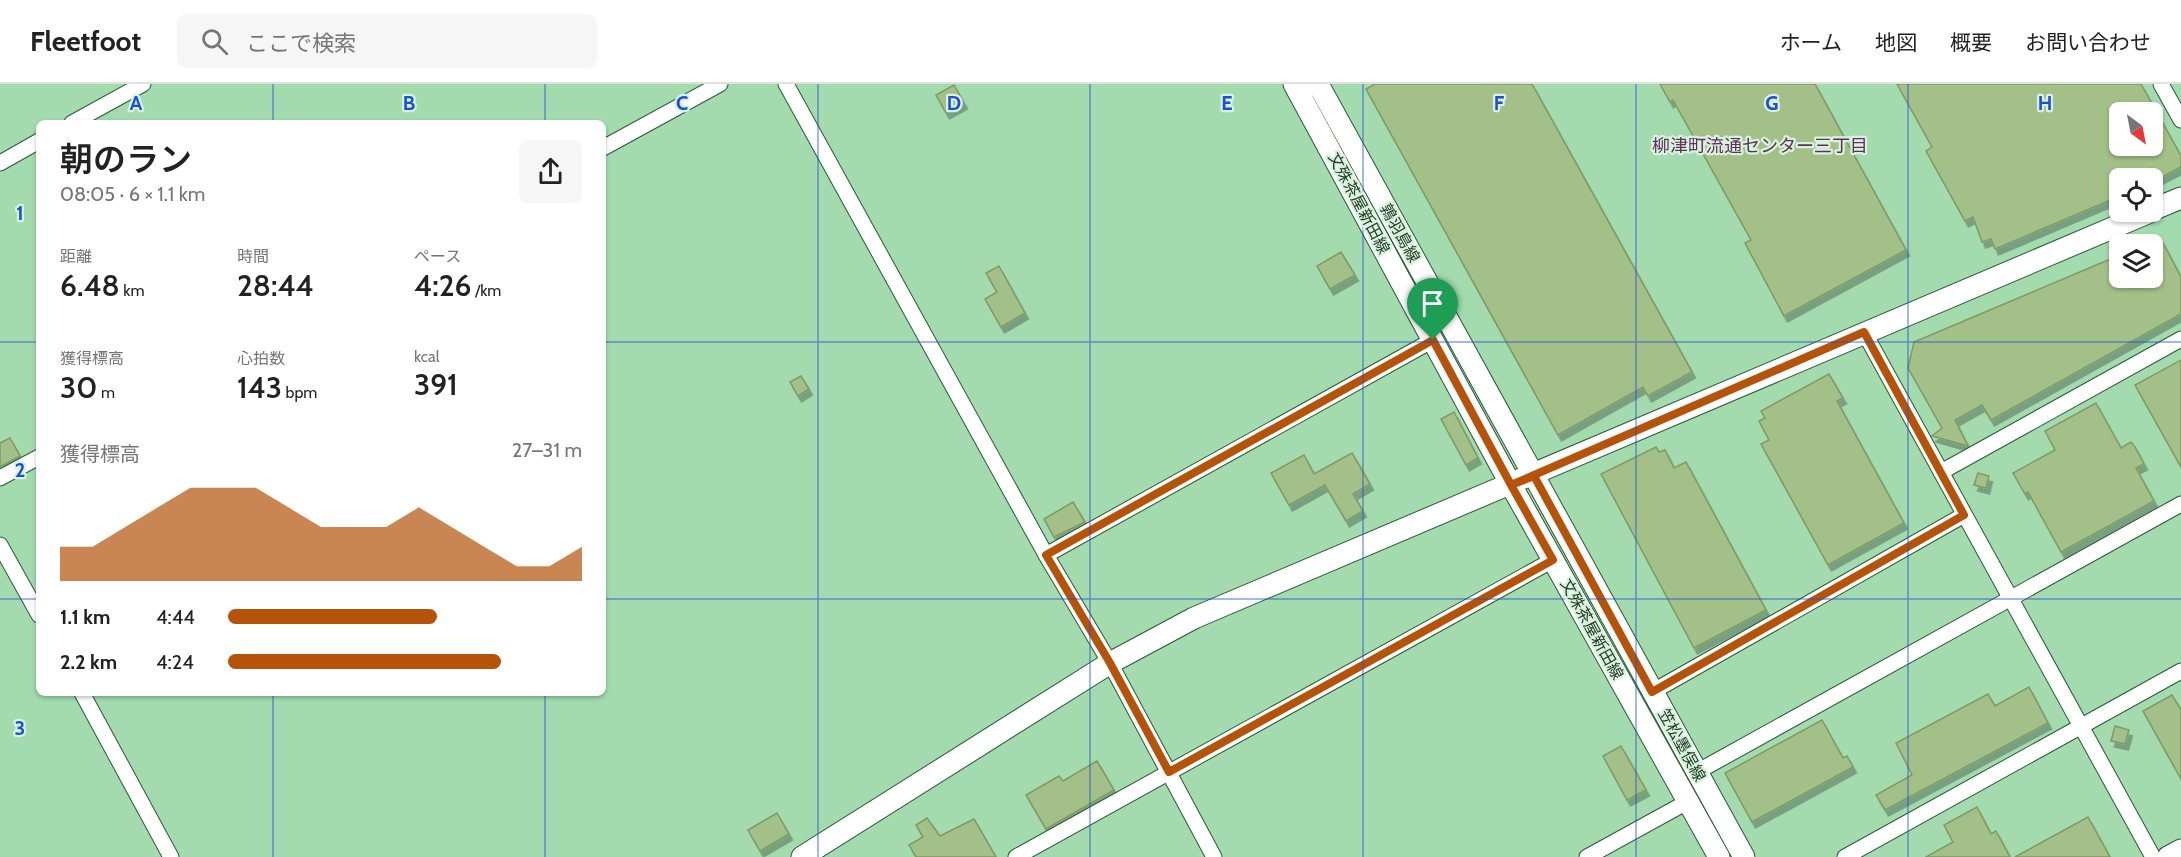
<!DOCTYPE html>
<html lang="ja">
<head>
<meta charset="utf-8">
<style>
  :root { --surface:#fff; --page:#f6f6f6; --text:#222; --muted:#767676; --line:#e0e0e0; --accent:#b45309 }
  body { margin:0; font-family:Cabin,"Noto Sans JP",sans-serif; background:var(--page); color:var(--text); height:100vh; display:flex; flex-direction:column; font-size:22px; white-space:nowrap }
  * { box-sizing:border-box; margin:0 }
  p { font-size:20px; color:var(--muted) }
  .icon { flex:none; width:33px; height:33px; fill:none; stroke:currentColor; stroke-width:2; stroke-linecap:round; stroke-linejoin:round }
  .map { position:relative; flex:1; overflow:hidden }
  .panel { position:absolute; left:36px; top:36px; width:570px; height:576px; display:flex; flex-direction:column; background:var(--surface); border-radius:9px; box-shadow:0 2px 4px #0004 }
  .panel>* { flex:none }
  .needle { width:39px; rotate:148deg }
  .controls { position:absolute; left:2109px; top:18px; display:grid; gap:12px }
  .controls a { display:grid; place-items:center; width:54px; height:54px; border-radius:9px; background:var(--surface); box-shadow:0 2px 4px #0004; font-size:30px }
  .pin { position:absolute; display:grid; place-items:center; width:51px; height:51px; color:#fff; margin:-62px -26px; border-radius:50% 50% 50% 0; rotate:-45deg; box-shadow:0 0 6px #0007 }
  .pin .icon { rotate:45deg }
  .round { display:grid; place-items:center; flex:none; width:63px; height:63px; border-radius:9px; background:var(--page) }
  .headline { display:flex; align-items:center; justify-content:space-between; height:102px; padding:0 24px }
  h1 { font-size:33px; font-weight:600; line-height:45px }
  .metrics { display:grid; grid-template-columns:repeat(3,1fr); gap:9px; height:102px; padding:6px 24px }
  .metrics div { display:grid; align-content:center }
  .metrics b { font-size:30px; font-weight:600 }
  .metrics small { font-size:16px; font-weight:400 }
  .metrics p { font-size:16px }
  .chart { height:168px; padding:12px 24px }
  .chart p { display:flex; justify-content:space-between }
  .chart svg { width:100%; height:108px; margin-top:6px; fill:var(--accent); opacity:.7 }
  ul { padding:0 24px; list-style:none; font-size:20px }
  li { display:grid; grid-template-columns:96px 72px 1fr; align-items:center; height:45px }
  li i { height:15px; border-radius:8px; background:var(--accent) }
  header { display:flex; align-items:center; gap:36px; box-sizing:border-box; height:84px; padding:0 30px; background:var(--surface); border-bottom:2px solid var(--line) }
  header strong { font-size:28px }
  nav { display:flex; gap:33px; margin-inline-start:auto; font-size:21px }
  .search { width:420px; height:54px; background:var(--page); display:flex; align-items:center; gap:15px; box-sizing:border-box; padding:0 21px; border-radius:9px; color:var(--muted); font-size:22px }
  .map>svg:first-child { display:block }
  .building { fill:#a3c088; stroke:#7f9b64; stroke-width:1.5; fill-rule:evenodd; filter:url(#shadow) }
  .lines { fill:none; stroke-linecap:round; stroke-linejoin:round }
  .street-casing { stroke:#275a35; stroke-width:17 }
  .secondary-casing { stroke:#275a35; stroke-width:23 }
  .street { stroke:#fff; stroke-width:15 }
  .secondary { stroke:#fff; stroke-width:21 }
  .route-casing { stroke:#fff; stroke-width:12 }
  .route { stroke:#b45309; stroke-width:8 }
  .grid { fill:none; stroke:#1d4ed8; stroke-width:1.5; stroke-opacity:0.55 }
  .labels { text-anchor:middle; dominant-baseline:central; stroke-width:4.5; stroke-linejoin:round; paint-order:stroke }
  .street-label { font-size:16px; fill:#243a29; stroke:#d8f3dd }
  .neighbourhood-label { font-size:18px; fill:#612e5d; stroke:#d8f3dd }
  .grid-label { font-size:20px; text-anchor:middle; font-weight:bold; fill:#1d4ed8; stroke:#d8f3dd; stroke-width:4.5; stroke-linejoin:round; paint-order:stroke }
</style>
</head>
<body>
<header>
<strong>Fleetfoot</strong>
<div class="search"><svg class="icon" aria-label="search" viewBox="0 0 24 24"><circle cx="10" cy="10" r="6"/><path d="M15 15l6 6"/></svg>ここで検索</div>
<nav><a>ホーム</a><a>地図</a><a>概要</a><a>お問い合わせ</a></nav>
</header>
<div class="map">
<svg width="2181" height="773" viewBox="0 0 2181 773">
  <defs>
    <filter id="shadow"><feDropShadow dx="3.5" dy="6" stdDeviation="0" flood-color="#0004"/></filter>
  </defs>
  <rect width="100%" height="100%" fill="#a3daae"/>
  <!-- building -->
  <g class="building">
    <polygon points="1375,0 1532,0 1692,288 1648,312 1643,303 1558,351 1366,5"/>
    <polygon points="1660,0 1815,0 1906,166 1784,232 1745,159 1751,156 1673,16 1670,18"/>
    <path d="M1897 0H2141L2181 72V83L2158 95 2152 84 2132 94H2120V112L1995 165 1991 155 1982 158 1973 133 1965 137 1926 67 1932 63ZM2120 28H2152V62H2120Z"/>
    <polygon points="954,1 964,19 946,29 936,11"/>
    <polygon points="2162,157 2181,193 2181,230 1991,336 1982,321 1955,336 1968,362 1932,352 1942,344 1908,284 1914,258 2120,171 2120,194 2152,194 2152,162"/>
    <polygon points="1341,168 1355,191 1330,205 1317,182"/>
    <polygon points="999,182 1025,229 1001,243 985,215 997,208 986,189"/>
    <polygon points="2181,276 2181,383 2135,301"/>
    <polygon points="1829,290 1843,314 1837,317 1904,439 1828,481 1761,360 1769,356 1759,337 1765,334 1761,327"/>
    <polygon points="801,292 809,305 798,312 790,298"/>
    <polygon points="2096,319 2121,364 2131,358 2135,363 2144,380 2136,384 2154,417 2061,468 2028,408 2025,410 2013,389 2055,366 2045,347"/>
    <polygon points="1454,328 1478,374 1466,381 1441,335"/>
    <polygon points="10,354 20,372 0,383 0,359"/>
    <polygon points="1656,363 1659,368 1665,366 1674,384 1686,378 1766,526 1694,564 1601,390"/>
    <polygon points="1352,369 1370,400 1353,410 1363,427 1346,437 1325,401 1289,421 1271,389 1304,371 1314,390"/>
    <polygon points="1978,389 1989,392 1986,404 1974,401"/>
    <polygon points="1073,418 1085,438 1054,453 1044,435"/>
    <polygon points="2029,603 2048,639 1885,726 1876,711 1912,691 1896,659 1988,610 1995,622"/>
    <polygon points="2172,611 2181,626 2181,695 2143,627"/>
    <polygon points="1822,636 1843,674 1847,672 1853,683 1752,738 1725,689"/>
    <polygon points="2115,642 2129,646 2125,660 2111,657"/>
    <polygon points="1621,662 1646,706 1627,716 1603,672"/>
    <polygon points="1097,677 1114,706 1046,745 1026,711 1059,692 1063,697"/>
    <polygon points="1977,723 1991,750 1996,747 2010,773 1926,773 1953,758 1944,741"/>
    <polygon points="777,729 789,750 760,767 748,746"/>
    <polygon points="2088,733 2110,773 2015,773"/>
    <polygon points="927,734 940,752 974,735 996,773 916,773 909,761 923,753 916,741"/>
  </g>
  <g class="lines">
    <defs>
      <g id="street">
        <polyline points="786,0 1046,471 1110,579 1214,773"/>
        <polyline points="2161,0 2181,36"/>
        <polyline points="72,39 143,0"/>
        <polyline points="603,64 720,0"/>
        <polyline points="0,79 39,57"/>
        <polyline points="1864,248 2153,773"/>
        <polyline points="1941,388 2181,255"/>
        <polyline points="0,394 39,373"/>
        <polyline points="0,461 39,531"/>
        <polyline points="1046,471 1433,256"/>
        <polyline points="1652,608 1964,431"/>
        <polyline points="82,609 171,773"/>
        <polyline points="1704,684 2181,420"/>
        <polyline points="1016,773 1553,476"/>
        <polyline points="1587,773 1689,717"/>
        <polyline points="1845,773 2181,587"/>
      </g>
      <g id="secondary">
        <polyline points="1294,0 1511,401 1719,773"/>
        <polyline points="1297,4 1318,0 1744,773"/>
        <polyline points="2152,126 2181,114"/>
        <polyline points="802,773 1110,579 1194,534 2150,128"/>
        <polyline points="2168,773 2181,766"/>
      </g>
    </defs>
    <!-- street casing -->
    <use href="#street" class="street-casing"/>
    <!-- secondary casing -->
    <use href="#secondary" class="secondary-casing"/>
    <!-- street -->
    <use href="#street" class="street"/>
    <!-- secondary -->
    <use href="#secondary" class="secondary"/>
  </g>
  <g class="lines">
    <defs>
      <polyline id="route" points="1433,256 1046,471 1110,579 1169,688 1553,476 1511,401 1864,248 1964,431 1652,608 1534,392 1511,401 1433,256"/>
    </defs>
    <!-- route casing -->
    <use href="#route" class="route-casing"/>
    <!-- route -->
    <use href="#route" class="route"/>
  </g>
  <!-- grid -->
  <path class="grid" d="M273 0V39M545 0V39M818 0V773M1090 0V773M1363 0V773M1636 0V773M1908 0V773M0 258H39M603 258H2181M0 515H39M603 515H2181M273 609V773M545 609V773"/>
  <g class="labels">
    <!-- street labels -->
    <g class="street-label">
      <text transform="translate(1359 119) rotate(62)">文殊茶屋新田線</text>
      <text transform="translate(1400 149) rotate(61)">鶉羽島線</text>
      <text transform="translate(1592 545) rotate(61)">文殊茶屋新田線</text>
      <text transform="translate(1682 661) rotate(61)">笠松墨俣線</text>
    </g>
    <!-- neighbourhood labels -->
    <g class="neighbourhood-label">
      <text x="1760" y="62">柳津町流通センター三丁目</text>
    </g>
  </g>
  <g class="grid-label">
    <text x="136" y="26">A</text>
    <text x="409" y="26">B</text>
    <text x="682" y="26">C</text>
    <text x="954" y="26">D</text>
    <text x="1227" y="26">E</text>
    <text x="1499" y="26">F</text>
    <text x="1772" y="26">G</text>
    <text x="2045" y="26">H</text>
    <text x="20" y="136">1</text>
    <text x="20" y="393">2</text>
    <text x="20" y="651">3</text>
  </g>
</svg>
<div class="controls">
<a><svg class="needle" viewBox="-14 -14 28 28"><path d="M0-13l5 13h-10z" fill="#e53935"/><path d="M0 13l5-13h-10z" fill="#767676"/></svg></a>
<a><svg class="icon" aria-label="locate" viewBox="0 0 24 24"><circle cx="12" cy="12" r="6"/><path d="M12 2v4M12 18v4M2 12h4M18 12h4"/></svg></a>
<a><svg class="icon" aria-label="layers" viewBox="0 0 24 24"><path d="M12 4l9 5-9 5-9-5zM3 14l9 5 9-5"/></svg></a>
</div>
<div class="pin" style="left:1433px;top:256px;background:#1e9e55"><svg class="icon" aria-label="arrive" viewBox="0 0 24 24"><path d="M6 21V4h12l-3 4 3 4H6"/></svg></div>
<section class="panel">
<div class="headline"><div><h1>朝のラン</h1><p>08:05 · 6 × 1.1 km</p></div><a class="round"><svg class="icon" aria-label="share" viewBox="0 0 24 24"><path d="M12 15V3M7 8l5-5 5 5M5 13v7h14v-7"/></svg></a></div>
<div class="metrics">
<div><p>距離</p><b>6.48<small> km</small></b></div>
<div><p>時間</p><b>28:44</b></div>
<div><p>ペース</p><b>4:26<small> /km</small></b></div>
</div>
<div class="metrics">
<div><p>獲得標高</p><b>30<small> m</small></b></div>
<div><p>心拍数</p><b>143<small> bpm</small></b></div>
<div><p>kcal</p><b>391</b></div>
</div>
<div class="chart"><p><span>獲得標高</span>27–31 m</p>
<svg viewBox="0 0 160 44" preserveAspectRatio="none"><path d="M0 44V30L10 30L20 22L30 14L40 6L50 6L60 6L70 14L80 22L90 22L100 22L110 14L120 22L130 30L140 38L150 38L160 30V44z"/></svg>
</div>
<ul>
<li><b>1.1 km</b>4:44<i style="width:59%"></i></li>
<li><b>2.2 km</b>4:24<i style="width:77%"></i></li>
</ul>
</section>
</div>
</body>
</html>
